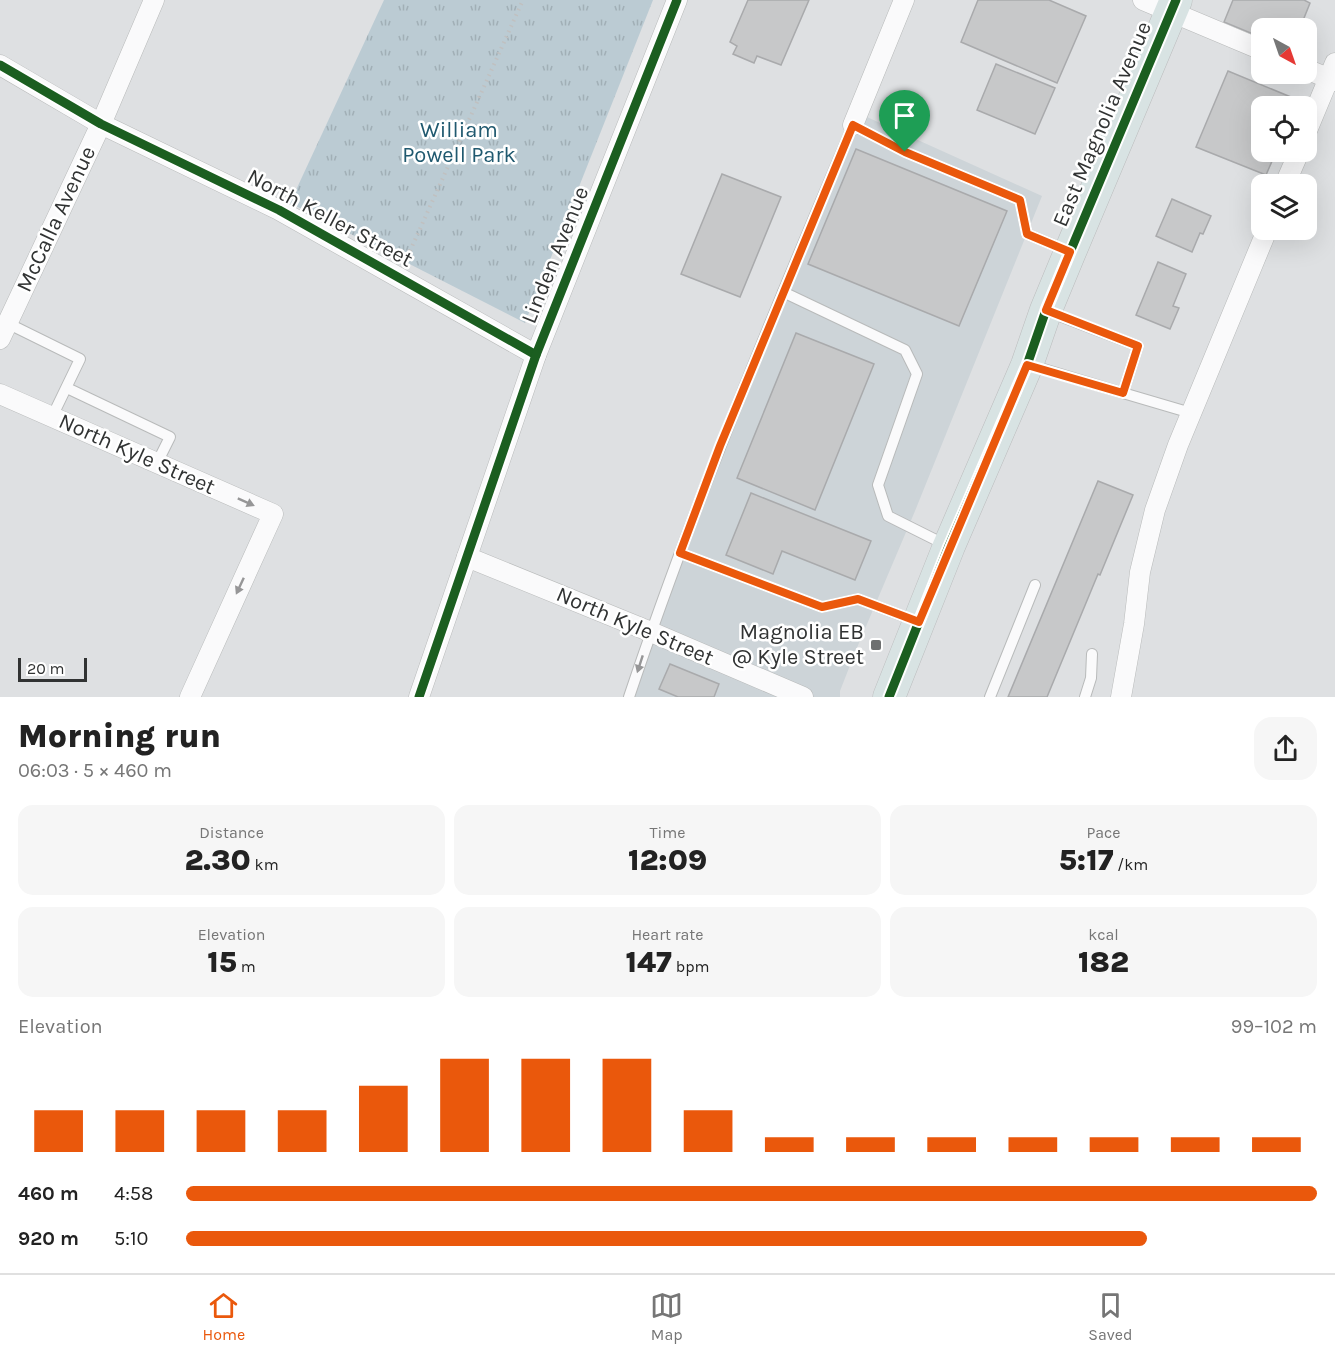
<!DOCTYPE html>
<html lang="en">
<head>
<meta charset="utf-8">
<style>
  :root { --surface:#fff; --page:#f6f6f6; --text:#222; --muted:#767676; --line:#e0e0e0; --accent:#ea580c }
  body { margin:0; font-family:Karla,sans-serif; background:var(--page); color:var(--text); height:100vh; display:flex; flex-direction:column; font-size:22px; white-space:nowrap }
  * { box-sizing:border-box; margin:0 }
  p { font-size:20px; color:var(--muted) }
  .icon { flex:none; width:33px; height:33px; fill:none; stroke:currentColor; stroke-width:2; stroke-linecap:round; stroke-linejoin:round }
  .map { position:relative; height:697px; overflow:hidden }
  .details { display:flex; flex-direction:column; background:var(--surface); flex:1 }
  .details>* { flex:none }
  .needle { width:39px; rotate:140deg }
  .tools { position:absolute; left:1251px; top:18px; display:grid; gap:12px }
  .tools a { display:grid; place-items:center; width:66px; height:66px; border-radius:12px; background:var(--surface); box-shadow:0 6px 24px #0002; font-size:30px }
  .scale { position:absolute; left:18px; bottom:15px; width:69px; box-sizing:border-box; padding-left:6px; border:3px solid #313333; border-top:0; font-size:16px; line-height:21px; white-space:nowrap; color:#313333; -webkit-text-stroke:4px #fff; paint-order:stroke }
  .pin { position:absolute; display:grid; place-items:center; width:51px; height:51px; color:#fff; margin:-62px -26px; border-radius:50% 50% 50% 0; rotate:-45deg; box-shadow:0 0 6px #0007 }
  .pin .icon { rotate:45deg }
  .round { display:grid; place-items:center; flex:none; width:63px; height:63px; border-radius:18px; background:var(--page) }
  .summary { display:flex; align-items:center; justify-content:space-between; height:102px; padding:0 18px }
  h1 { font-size:33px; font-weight:800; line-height:45px }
  .metrics { display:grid; grid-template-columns:repeat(3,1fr); gap:9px; height:102px; padding:6px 18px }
  .metrics div { display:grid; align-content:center; border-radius:15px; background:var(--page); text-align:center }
  .metrics b { font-size:30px; font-weight:800 }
  .metrics small { font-size:16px; font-weight:400 }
  .metrics p { font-size:16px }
  .chart { height:168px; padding:12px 18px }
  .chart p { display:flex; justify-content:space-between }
  .chart svg { width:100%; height:108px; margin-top:6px; stroke:var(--accent); stroke-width:6 }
  ul { padding:0 18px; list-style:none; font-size:20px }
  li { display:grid; grid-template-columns:96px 72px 1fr; align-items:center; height:45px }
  li i { height:15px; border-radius:8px; background:var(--accent) }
  .tabs { display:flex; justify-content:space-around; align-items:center; height:84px; border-top:2px solid var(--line); background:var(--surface); font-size:16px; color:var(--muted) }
  .tabs a { display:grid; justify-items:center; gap:3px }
  .tabs .on { color:var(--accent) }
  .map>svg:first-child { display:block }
  .built { fill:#cdd4d8 }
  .park { fill:url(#park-tufts) }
  .building { fill:#c7c8c9; stroke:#a9aaac; stroke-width:1.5 }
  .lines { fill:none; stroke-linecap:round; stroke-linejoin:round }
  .lane-casing { stroke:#b8baba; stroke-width:12 }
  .street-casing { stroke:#b8baba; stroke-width:21 }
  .primary-casing { stroke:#bbbcbd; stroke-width:33 }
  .path { stroke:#c0c0c0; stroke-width:4; stroke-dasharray:1.5 4.5; stroke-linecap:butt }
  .lane { stroke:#fafafb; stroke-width:10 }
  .street { stroke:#fafafb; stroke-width:20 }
  .primary { stroke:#d8e3e3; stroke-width:32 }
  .cycleway-casing { stroke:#fff; stroke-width:13 }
  .cycleway { stroke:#1b5e20; stroke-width:9 }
  .oneway { fill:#969697 }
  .route-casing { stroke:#fff; stroke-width:12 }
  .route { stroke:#ea580c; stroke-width:8 }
  .poi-dot { fill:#6e7070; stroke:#fff; stroke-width:2 }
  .labels { text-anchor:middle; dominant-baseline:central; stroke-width:5; stroke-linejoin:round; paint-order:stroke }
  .street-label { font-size:22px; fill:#313333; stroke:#fff }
  .park-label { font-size:22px; fill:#20596f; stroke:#fff }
  .poi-label { font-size:22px; fill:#313333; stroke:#fff; text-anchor:end }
</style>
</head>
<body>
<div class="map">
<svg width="1335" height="697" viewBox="0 0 1335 697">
  <defs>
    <pattern id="park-tufts" width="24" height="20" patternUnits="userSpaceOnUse" patternTransform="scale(1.5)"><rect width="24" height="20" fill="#bbcbd3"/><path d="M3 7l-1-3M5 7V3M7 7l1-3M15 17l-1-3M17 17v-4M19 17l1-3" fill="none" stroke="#a1afb6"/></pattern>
  </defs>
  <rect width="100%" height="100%" fill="#dee0e2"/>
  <!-- built -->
  <polygon class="built" points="858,113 1042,196 915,511 856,650 840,691 840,697 629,697 651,632"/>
  <!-- park -->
  <polygon class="park" points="384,0 653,0 525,323 290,203"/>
  <!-- building -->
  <g class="building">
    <polygon points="748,0 809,0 781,65 757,56 754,63 733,54 737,46 730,42"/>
    <polygon points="978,0 1049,0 1086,16 1057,83 961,42"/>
    <polygon points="1233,0 1304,0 1310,3 1300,28 1281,28 1259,20 1253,34 1224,22"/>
    <polygon points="996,64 1055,88 1035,134 977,110"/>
    <polygon points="1228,71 1298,100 1295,106 1262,106 1262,152 1276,152 1266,175 1196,147"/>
    <polygon points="856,149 1007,211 959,326 808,264"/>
    <polygon points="722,174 781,197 740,297 681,274"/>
    <polygon points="1172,199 1211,216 1203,234 1200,233 1192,252 1156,236"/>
    <polygon points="1158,262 1186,274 1173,306 1179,308 1170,329 1136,315"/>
    <polygon points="796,333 874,364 815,510 737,478"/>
    <polygon points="1098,481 1133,495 1100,575 1098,574 1047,697 1008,697"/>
    <polygon points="751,493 871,541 855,580 782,551 773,574 726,555"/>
    <polygon points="670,664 719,684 714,697 678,697 659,689"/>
  </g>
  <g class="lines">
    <defs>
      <g id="lane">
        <polyline points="783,292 905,350 917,374 878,485 888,516 946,545"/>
        <polyline points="7,323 80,359 52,417"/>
        <polyline points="1030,365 1123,393 1138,346 1049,312"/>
        <polyline points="67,388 170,437 157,463"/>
        <polyline points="1123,393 1191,413"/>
        <polyline points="680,553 822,607 858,599 916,621"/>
        <path d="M629 697C694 503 773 314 853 125L905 152 1020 200 1027 234 1068 251"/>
        <polyline points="990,697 1035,585"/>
        <polyline points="1085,697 1091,678 1092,654"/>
      </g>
      <g id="street">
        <polyline points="1143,0 1262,50"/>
        <polyline points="0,65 101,124 279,210 536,355"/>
        <polyline points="1306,69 1335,81"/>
        <polyline points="853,125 904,0"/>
        <polyline points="1306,133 1335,63"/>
        <polyline points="1285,184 1299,152"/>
        <polyline points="0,339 101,124 154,0"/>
        <polyline points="0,394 273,514 190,697"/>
        <polyline points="467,557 651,632 803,697"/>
        <polyline points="419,697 536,355 677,0"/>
        <polyline points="1121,697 1134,624 1140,572 1155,510 1178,445 1267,230"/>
      </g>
      <polyline id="primary" points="889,697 949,546 1027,365 1046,310 1070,252 1176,0"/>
    </defs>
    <!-- lane casing -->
    <use href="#lane" class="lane-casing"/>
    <!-- street casing -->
    <use href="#street" class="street-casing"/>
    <!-- primary casing -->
    <use href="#primary" class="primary-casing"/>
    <!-- path -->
    <polyline class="path" points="410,251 523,0"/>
    <!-- lane -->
    <use href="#lane" class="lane"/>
    <!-- street -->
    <use href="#street" class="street"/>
    <!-- primary -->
    <use href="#primary" class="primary"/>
    <defs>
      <g id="cycleway">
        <polyline points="0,65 101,124 279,210 536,355"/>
        <polyline points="419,697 536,355 677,0"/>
        <polyline points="889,697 949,546 1027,365 1046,310 1070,252 1176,0"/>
      </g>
    </defs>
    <!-- cycleway casing -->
    <use href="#cycleway" class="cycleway-casing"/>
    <!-- cycleway -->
    <use href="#cycleway" class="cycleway"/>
  </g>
  <!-- one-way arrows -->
  <defs><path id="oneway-solid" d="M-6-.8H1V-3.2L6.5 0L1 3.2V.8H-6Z" transform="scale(1.5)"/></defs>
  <g class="oneway">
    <use href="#oneway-solid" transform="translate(246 502) rotate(24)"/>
    <use href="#oneway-solid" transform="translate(240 586) rotate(115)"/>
    <use href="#oneway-solid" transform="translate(640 664) rotate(108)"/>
  </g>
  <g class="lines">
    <defs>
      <polygon id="route" points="853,125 905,152 1020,200 1027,234 1070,252 1046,310 1138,346 1123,393 1027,365 919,622 858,599 822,607 680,553 720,446"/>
    </defs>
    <!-- route casing -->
    <use href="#route" class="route-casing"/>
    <!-- route -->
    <use href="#route" class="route"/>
  </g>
  <!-- markers -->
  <rect class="poi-dot" x="870" y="639" width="12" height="12" rx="3"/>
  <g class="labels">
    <!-- street labels -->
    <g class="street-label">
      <text transform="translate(1102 124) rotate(-67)">East Magnolia Avenue</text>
      <text transform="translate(330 218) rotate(28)">North Keller Street</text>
      <text transform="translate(56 219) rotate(-65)">McCalla Avenue</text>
      <text transform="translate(555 255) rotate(-68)">Linden Avenue</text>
      <text transform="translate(137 454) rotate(24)">North Kyle Street</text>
      <text transform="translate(635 626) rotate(23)">North Kyle Street</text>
    </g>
    <!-- park labels -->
    <g class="park-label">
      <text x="459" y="130">William<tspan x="459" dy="25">Powell Park</tspan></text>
    </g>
    <!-- poi labels -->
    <g class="poi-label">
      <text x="864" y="632">Magnolia EB<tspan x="864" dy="25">@ Kyle Street</tspan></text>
    </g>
  </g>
</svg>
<div class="tools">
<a><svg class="needle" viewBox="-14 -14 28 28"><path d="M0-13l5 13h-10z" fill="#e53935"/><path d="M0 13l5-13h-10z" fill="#767676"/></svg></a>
<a><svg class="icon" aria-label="locate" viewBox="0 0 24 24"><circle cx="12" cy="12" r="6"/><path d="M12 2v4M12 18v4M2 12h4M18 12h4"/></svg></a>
<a><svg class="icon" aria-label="layers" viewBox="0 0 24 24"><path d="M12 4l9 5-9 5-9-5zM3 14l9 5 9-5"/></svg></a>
</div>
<div class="scale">20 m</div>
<div class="pin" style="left:905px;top:152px;background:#1e9e55"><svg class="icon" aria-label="arrive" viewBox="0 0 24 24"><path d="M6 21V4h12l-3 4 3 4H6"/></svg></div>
</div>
<section class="details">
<div class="summary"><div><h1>Morning run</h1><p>06:03 · 5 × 460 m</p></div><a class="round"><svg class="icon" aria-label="share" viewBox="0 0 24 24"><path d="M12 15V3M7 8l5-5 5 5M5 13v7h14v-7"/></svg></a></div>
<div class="metrics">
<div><p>Distance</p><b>2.30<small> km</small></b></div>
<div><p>Time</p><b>12:09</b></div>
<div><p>Pace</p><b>5:17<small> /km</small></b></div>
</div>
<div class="metrics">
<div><p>Elevation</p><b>15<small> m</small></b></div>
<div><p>Heart rate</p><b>147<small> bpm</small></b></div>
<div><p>kcal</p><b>182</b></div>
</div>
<div class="chart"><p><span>Elevation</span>99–102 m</p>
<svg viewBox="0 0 160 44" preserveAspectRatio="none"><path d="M5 44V27M15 44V27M25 44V27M35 44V27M45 44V17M55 44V6M65 44V6M75 44V6M85 44V27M95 44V38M105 44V38M115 44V38M125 44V38M135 44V38M145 44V38M155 44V38"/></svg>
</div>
<ul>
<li><b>460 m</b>4:58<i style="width:100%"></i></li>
<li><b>920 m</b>5:10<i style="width:85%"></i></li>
</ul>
</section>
<nav class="tabs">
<a class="on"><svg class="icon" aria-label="home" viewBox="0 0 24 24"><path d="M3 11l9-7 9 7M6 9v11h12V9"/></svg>Home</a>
<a><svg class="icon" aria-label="map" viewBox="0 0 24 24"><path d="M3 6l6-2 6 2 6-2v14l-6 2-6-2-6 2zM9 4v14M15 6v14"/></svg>Map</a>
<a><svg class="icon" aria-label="saved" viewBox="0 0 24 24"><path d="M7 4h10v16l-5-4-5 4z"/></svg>Saved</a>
</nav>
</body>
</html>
